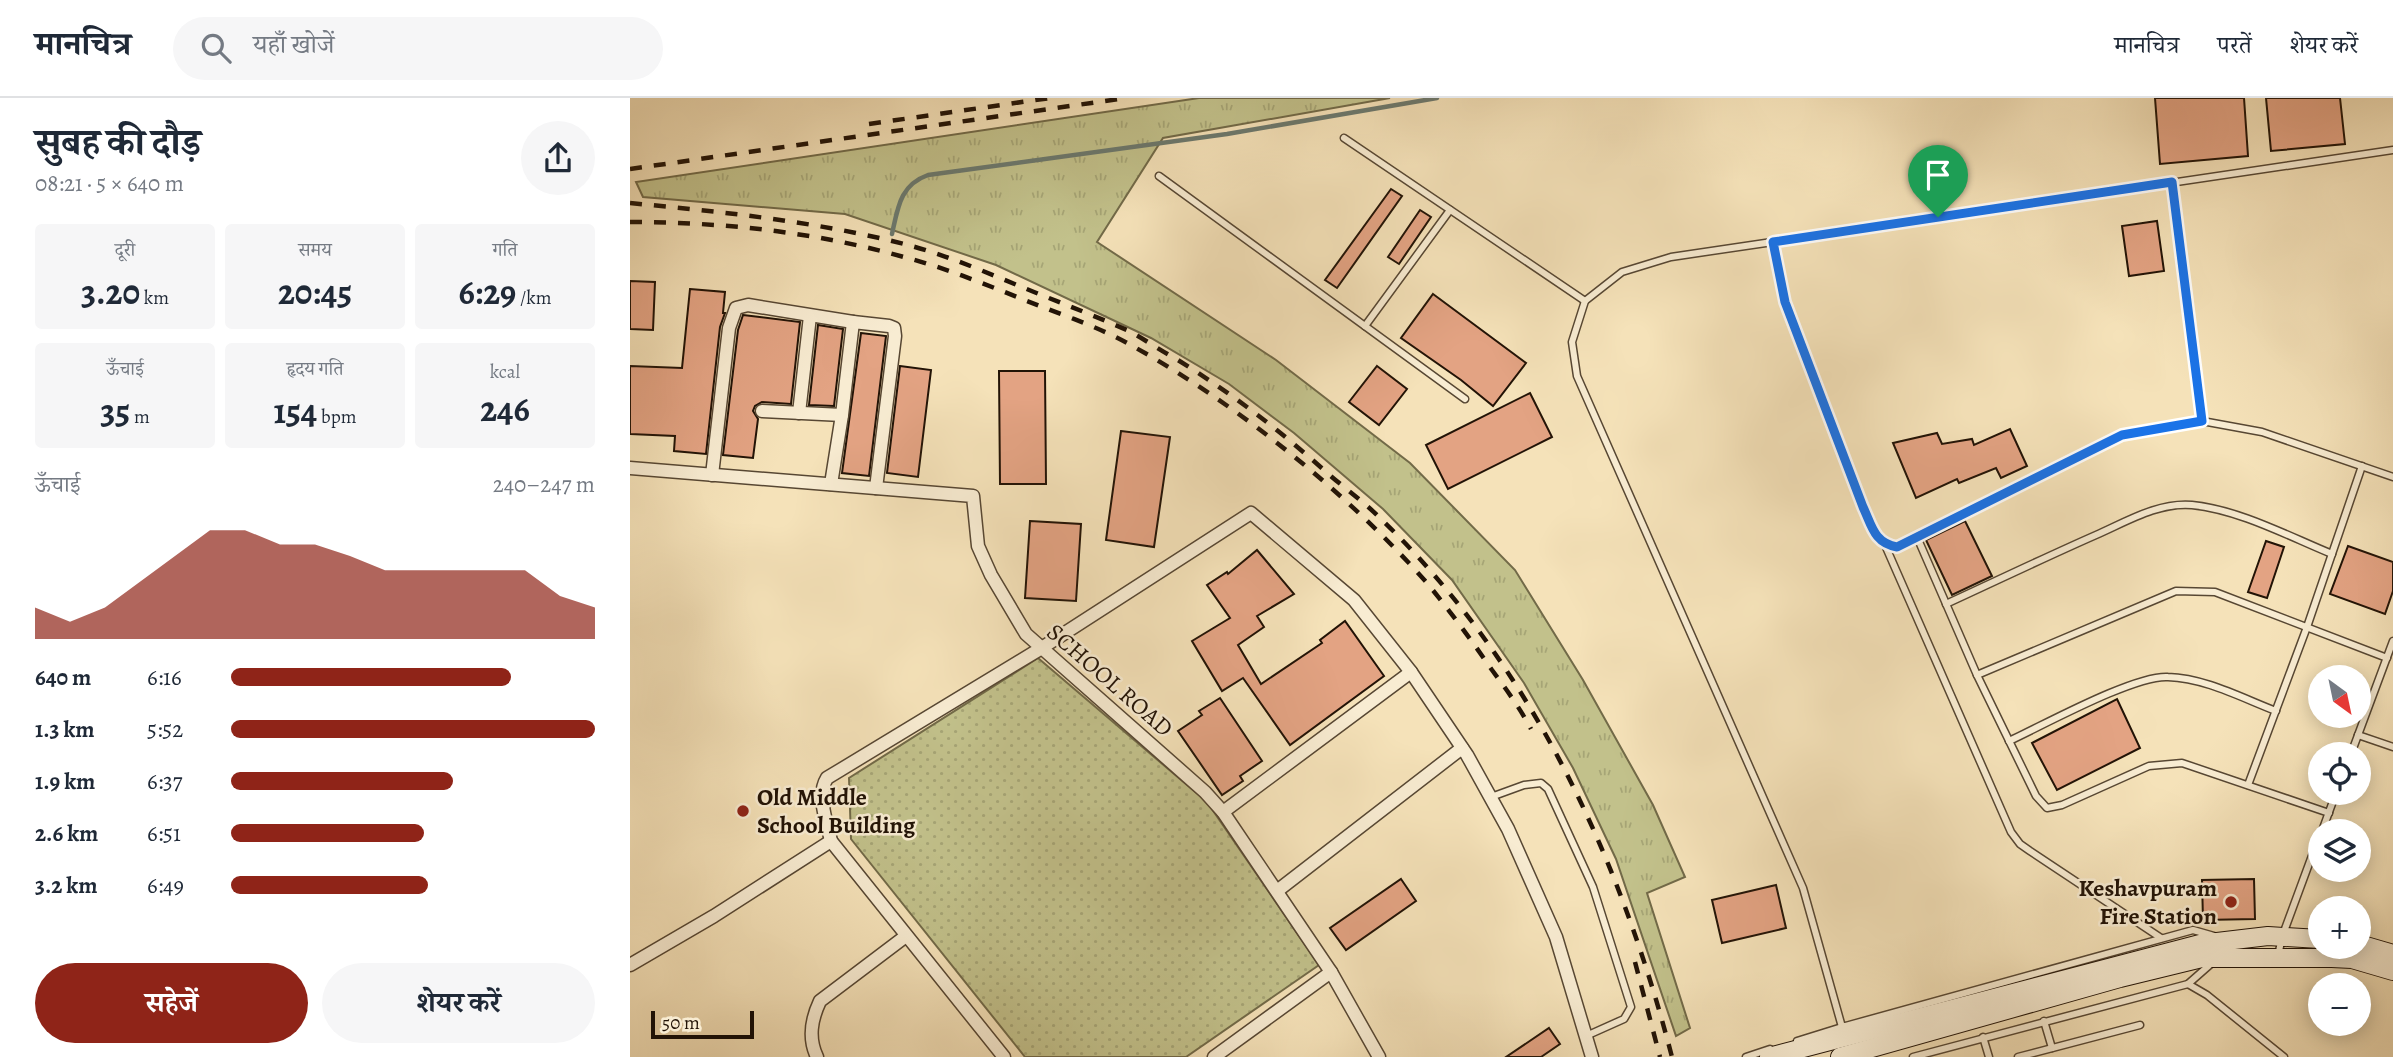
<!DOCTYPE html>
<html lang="hi">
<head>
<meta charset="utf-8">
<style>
  :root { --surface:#fff; --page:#f6f6f7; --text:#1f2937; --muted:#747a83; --line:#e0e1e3; --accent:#8f2418 }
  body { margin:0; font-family:Alegreya,"Noto Serif Devanagari",serif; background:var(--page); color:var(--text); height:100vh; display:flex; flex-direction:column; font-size:26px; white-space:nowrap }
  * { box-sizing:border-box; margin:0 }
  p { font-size:23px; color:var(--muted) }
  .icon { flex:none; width:38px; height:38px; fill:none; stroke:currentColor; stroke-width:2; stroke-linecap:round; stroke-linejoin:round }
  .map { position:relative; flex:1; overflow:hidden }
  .side { display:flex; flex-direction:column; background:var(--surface); width:630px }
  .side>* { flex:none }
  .needle { width:46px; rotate:147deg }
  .tools { position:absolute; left:1678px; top:567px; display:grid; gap:14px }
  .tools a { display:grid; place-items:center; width:63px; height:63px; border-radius:50%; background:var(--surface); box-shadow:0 4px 18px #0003; font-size:35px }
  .scale { position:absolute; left:21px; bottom:18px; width:103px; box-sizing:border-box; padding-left:7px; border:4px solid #221306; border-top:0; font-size:19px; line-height:24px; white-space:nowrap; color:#221306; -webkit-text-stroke:5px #f8ecd2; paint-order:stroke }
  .pin { position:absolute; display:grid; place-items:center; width:60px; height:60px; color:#fff; margin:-72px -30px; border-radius:50% 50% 50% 0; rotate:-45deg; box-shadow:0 0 7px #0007 }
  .pin .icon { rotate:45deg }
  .round { display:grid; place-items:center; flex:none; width:74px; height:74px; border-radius:37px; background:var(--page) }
  .overview { display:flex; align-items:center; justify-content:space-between; height:119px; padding:0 35px }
  h1 { font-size:38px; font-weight:700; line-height:52px }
  .metrics { display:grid; grid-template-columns:repeat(3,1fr); gap:10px; height:119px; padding:7px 35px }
  .metrics div { display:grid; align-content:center; border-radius:7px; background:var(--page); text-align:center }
  .metrics b { font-size:35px; font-weight:700 }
  .metrics small { font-size:19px; font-weight:400 }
  .metrics p { font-size:19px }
  .chart { height:196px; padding:14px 35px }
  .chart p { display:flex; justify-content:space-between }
  .chart svg { width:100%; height:126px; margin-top:7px; fill:var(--accent); opacity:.7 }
  .cta { display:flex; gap:14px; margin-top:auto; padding:14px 35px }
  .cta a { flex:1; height:80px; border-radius:42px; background:var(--accent); color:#fff; font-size:28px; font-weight:700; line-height:80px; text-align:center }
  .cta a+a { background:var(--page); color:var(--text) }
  ul { padding:0 35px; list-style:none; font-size:23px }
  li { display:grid; grid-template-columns:112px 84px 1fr; align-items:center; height:52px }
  li i { height:18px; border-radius:9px; background:var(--accent) }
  header { display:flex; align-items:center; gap:42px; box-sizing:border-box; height:98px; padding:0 35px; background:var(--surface); border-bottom:2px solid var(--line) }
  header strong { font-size:33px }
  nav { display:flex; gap:38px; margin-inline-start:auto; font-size:24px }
  .search { width:490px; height:63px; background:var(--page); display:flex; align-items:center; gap:18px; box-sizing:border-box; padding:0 24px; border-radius:38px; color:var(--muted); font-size:26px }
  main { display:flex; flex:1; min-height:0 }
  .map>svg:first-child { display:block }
  .grass { fill:url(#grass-tufts); stroke:#726a48; stroke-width:2 }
  .park { fill:url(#park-dots); stroke:#726a48; stroke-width:2 }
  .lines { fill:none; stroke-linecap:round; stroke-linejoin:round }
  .stream { stroke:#6c796e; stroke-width:4.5 }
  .building { fill:#e3a383; stroke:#221306; stroke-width:2 }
  .service-casing { stroke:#574733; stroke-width:9 }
  .minor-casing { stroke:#574733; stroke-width:15 }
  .secondary-casing { stroke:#221306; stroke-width:20 }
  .service { stroke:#f8ecd2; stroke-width:6 }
  .minor { stroke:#f8ecd2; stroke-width:12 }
  .secondary { stroke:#f8ecd2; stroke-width:18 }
  .rail { stroke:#221306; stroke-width:4.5; stroke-dasharray:12 12; stroke-linecap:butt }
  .route-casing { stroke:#fff; stroke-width:14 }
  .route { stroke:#1a73e8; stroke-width:9 }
  .poi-dot { fill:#8f2418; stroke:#f8ecd2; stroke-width:2.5 }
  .labels { text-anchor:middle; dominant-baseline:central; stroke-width:5; stroke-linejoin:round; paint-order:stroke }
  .street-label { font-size:24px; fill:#221306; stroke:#f8ecd2 }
  .poi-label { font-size:24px; font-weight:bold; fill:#221306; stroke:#f8ecd2; text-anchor:start }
</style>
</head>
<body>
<header>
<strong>मानचित्र</strong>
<div class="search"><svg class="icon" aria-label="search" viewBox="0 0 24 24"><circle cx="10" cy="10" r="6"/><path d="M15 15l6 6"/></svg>यहाँ खोजें</div>
<nav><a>मानचित्र</a><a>परतें</a><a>शेयर करें</a></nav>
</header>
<main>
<section class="side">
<div class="overview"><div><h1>सुबह की दौड़</h1><p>08:21 · 5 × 640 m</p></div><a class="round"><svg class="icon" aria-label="share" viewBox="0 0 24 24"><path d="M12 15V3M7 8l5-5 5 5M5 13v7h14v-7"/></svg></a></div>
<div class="metrics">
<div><p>दूरी</p><b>3.20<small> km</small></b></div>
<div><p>समय</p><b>20:45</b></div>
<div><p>गति</p><b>6:29<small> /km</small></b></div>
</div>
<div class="metrics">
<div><p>ऊँचाई</p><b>35<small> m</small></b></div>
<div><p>हृदय गति</p><b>154<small> bpm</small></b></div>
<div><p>kcal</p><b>246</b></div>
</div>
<div class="chart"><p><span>ऊँचाई</span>240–247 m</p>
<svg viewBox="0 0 160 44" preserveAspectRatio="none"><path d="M0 44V33L10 38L20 33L30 24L40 15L50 6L60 6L70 11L80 11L90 15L100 20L110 20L120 20L130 20L140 20L150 29L160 33V44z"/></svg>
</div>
<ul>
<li><b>640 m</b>6:16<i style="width:77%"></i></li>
<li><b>1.3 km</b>5:52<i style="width:100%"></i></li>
<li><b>1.9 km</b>6:37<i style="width:61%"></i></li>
<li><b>2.6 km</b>6:51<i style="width:53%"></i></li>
<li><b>3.2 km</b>6:49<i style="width:54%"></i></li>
</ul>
<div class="cta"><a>सहेजें</a><a>शेयर करें</a></div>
</section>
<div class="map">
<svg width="1763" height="959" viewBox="0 0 1763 959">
  <defs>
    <pattern id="grass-tufts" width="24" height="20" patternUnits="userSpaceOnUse" patternTransform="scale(1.75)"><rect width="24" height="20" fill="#c2c18b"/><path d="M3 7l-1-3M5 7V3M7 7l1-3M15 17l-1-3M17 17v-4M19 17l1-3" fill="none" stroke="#a6a576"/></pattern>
    <pattern id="park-dots" width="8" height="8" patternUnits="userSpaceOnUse" patternTransform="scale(1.75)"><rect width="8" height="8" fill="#c2c18b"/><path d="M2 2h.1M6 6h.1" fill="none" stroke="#a6a576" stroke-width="1.8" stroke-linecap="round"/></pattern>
  </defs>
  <rect width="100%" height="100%" fill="#f5e2b9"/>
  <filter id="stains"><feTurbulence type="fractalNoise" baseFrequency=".00286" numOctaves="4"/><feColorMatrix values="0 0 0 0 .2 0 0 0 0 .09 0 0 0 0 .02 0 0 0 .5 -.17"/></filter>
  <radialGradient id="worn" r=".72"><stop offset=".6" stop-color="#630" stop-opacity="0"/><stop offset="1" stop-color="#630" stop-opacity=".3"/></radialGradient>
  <!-- grass -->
  <polygon class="grass" points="569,0 760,0 533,40 467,144 646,262 780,365 885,472 953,582 1023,707 1055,779 1017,795 1060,930 1046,938 986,761 943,670 894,585 822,482 753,411 664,335 599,286 521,240 366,167 215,116 13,99 6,84"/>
  <!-- park -->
  <polygon class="park" points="408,560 577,704 689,867 556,959 395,959 221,741 219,680"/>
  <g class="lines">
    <!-- stream -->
    <path class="stream" d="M262 136C268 109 270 87 298 77L597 36 807 0"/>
  </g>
  <!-- building -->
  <g class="building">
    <polygon points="1525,0 1614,0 1618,58 1530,66"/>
    <polygon points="1636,0 1710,0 1715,46 1641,53"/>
    <polygon points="761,91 772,98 707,190 695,182"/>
    <polygon points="790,112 801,119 769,166 758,159"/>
    <polygon points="1527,123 1534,173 1499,178 1492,128"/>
    <polygon points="0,183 25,184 23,232 0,231"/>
    <polygon points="60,191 95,194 93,215 95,215 90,229 76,356 44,353 45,338 0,336 0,268 52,270"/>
    <polygon points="803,196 896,265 863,308 831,282 771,240"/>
    <polygon points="113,217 170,224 161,306 132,304 125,308 123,313 128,321 123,360 93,357 108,232"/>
    <polygon points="188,227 213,231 204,308 179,307"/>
    <polygon points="231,235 256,238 239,378 212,375"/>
    <polygon points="270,268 301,272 288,379 257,375"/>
    <polygon points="747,268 777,291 749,327 719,304"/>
    <polygon points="369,273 415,273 416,386 370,386"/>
    <polygon points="900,295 922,339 818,391 796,347"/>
    <polygon points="1380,331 1397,368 1371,380 1366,370 1329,385 1327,381 1286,400 1263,345 1307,335 1312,346 1342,341 1344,347"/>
    <polygon points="491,333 540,339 524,449 476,442"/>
    <polygon points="400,423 451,426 446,503 395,500"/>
    <polygon points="1335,423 1362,478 1322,497 1296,442"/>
    <polygon points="1636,443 1654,449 1637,500 1618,494"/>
    <polygon points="1718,448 1763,464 1763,493 1755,516 1700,496"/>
    <polygon points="627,452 664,496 627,518 634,529 608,547 631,586 692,545 690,542 715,523 754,578 660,647 613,580 592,593 562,543 600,520 577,487 597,474 598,476"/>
    <polygon points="590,600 632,663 610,678 613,683 592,697 548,633 572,617 569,613"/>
    <polygon points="1487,601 1510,650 1427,692 1402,645"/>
    <polygon points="771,781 786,803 716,852 700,830"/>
    <polygon points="1624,781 1625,821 1573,822 1572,782"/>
    <polygon points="1146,787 1156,830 1092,845 1082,802"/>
    <polygon points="919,930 930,946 911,959 876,959"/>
  </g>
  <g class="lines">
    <defs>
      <g id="service">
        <polyline points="714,40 955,203"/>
        <polyline points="529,78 835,301"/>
        <polyline points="1542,84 1572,323"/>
        <path d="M1143 144 1155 204 1233 409C1242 428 1244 445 1267 449L1492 337 1572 323 1632 334 1763 379"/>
        <polyline points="735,228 820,112"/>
        <polyline points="1287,439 1347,577 1406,698 1417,710 1432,707 1519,668 1552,665 1699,715"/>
        <polyline points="1255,447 1381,734 1390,746 1400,753 1531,840"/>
        <path d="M1316 506C1366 483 1416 459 1466 437 1496 424 1528 404 1562 407 1610 412 1658 438 1702 456"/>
        <polyline points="1347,577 1546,493 1585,494 1757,560"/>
        <polyline points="1728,637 1763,649"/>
        <path d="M1379 643C1414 627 1504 577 1538 579 1575 580 1612 600 1646 613"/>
        <polyline points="1721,656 1763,543"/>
        <polyline points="1618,687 1677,529 1732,368"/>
        <polyline points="861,699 894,687 911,685 918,691 963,789 1001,909 994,921 956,938"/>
        <polyline points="1692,733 1706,695"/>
        <polyline points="1584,838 1563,832 1212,929 1173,790 947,278 942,244 955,203 992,174 1041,159 1763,52"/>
        <polyline points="1648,858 1652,839 1690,736"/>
        <polyline points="1583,864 1558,886 1577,897 1654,959"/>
        <polyline points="1414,923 1422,950"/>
        <polyline points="1353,939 1359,959"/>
        <polyline points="1167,943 1212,929"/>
        <polyline points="1116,959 1140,951"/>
        <polyline points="1283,959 1558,886"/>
        <polyline points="1388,959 1510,927"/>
      </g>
      <g id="minor">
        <polyline points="132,313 212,317"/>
        <polyline points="169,315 180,218"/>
        <polyline points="0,370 343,398 348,448 361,477 396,536 575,694 593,714 701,874 749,959"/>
        <polyline points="82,377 99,230 106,210 118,207 223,224"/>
        <polyline points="201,386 212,317 223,224 259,228 264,230 265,238 246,390"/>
        <polyline points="593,714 781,574"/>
        <polyline points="647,793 832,650"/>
        <polyline points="0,867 84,818 201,743"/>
        <path d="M187 959C178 940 181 922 190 903L276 838"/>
        <path d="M374 959 201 743C197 724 186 698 197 680L410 551 621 415 724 502 781 574 837 657 878 731 926 839 962 959"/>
        <polyline points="584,959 701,874"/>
      </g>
      <g id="secondary">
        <polyline points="1729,846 1763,856"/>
        <polyline points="1139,959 1570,846 1638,838 1690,841"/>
        <polyline points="1210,959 1490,880 1572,860 1702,860 1722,861 1763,873"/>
      </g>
    </defs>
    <!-- service casing -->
    <use href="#service" class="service-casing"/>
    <!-- minor casing -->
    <use href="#minor" class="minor-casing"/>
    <!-- secondary casing -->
    <use href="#secondary" class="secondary-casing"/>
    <!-- service -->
    <use href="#service" class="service"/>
    <!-- minor -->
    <use href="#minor" class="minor"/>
    <!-- secondary -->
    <use href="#secondary" class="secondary"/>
    <!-- rail -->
    <g class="rail">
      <polyline points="239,26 420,0"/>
      <polyline points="0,71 496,0"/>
      <path d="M0 105C92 114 184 123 274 146 318 157 362 177 404 194 436 207 468 219 499 233 514 241 528 251 543 259 597 292 647 330 695 373 713 389 733 403 750 420 901 565 990 759 1042 959"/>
      <path d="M0 124C92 124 185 134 274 159 316 170 357 187 397 203 430 216 466 228 497 245 602 302 718 395 797 485 820 513 842 543 862 572 876 591 890 610 901 631"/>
      <polyline points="1005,864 1030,959"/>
    </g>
  </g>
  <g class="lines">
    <defs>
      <path id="route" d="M1542 84 1572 323 1492 337 1267 449C1244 445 1242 428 1233 409L1155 204 1143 144Z"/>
    </defs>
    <!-- route casing -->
    <use href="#route" class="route-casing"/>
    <!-- route -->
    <use href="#route" class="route"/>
  </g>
  <!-- markers -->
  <g class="poi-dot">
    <circle cx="113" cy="713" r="7"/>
    <circle cx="1601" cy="804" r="7"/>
  </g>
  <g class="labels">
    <!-- street labels -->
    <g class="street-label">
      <text transform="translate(480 582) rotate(41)">SCHOOL ROAD</text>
    </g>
    <!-- poi labels -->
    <g class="poi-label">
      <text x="127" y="699">Old Middle<tspan x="127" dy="28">School Building</tspan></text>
      <text x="1587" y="790" text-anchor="end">Keshavpuram<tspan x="1587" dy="28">Fire Station</tspan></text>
    </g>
  </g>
  <rect width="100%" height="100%" filter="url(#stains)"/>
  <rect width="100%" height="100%" fill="url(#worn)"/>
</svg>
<div class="tools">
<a><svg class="needle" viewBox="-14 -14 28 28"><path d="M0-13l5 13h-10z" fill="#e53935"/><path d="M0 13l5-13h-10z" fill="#747a83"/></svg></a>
<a><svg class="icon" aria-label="locate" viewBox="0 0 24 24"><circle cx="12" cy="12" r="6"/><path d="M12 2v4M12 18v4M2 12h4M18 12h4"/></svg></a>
<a><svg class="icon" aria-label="layers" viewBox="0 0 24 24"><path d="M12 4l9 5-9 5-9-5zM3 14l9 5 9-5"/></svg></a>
<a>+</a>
<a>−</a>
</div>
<div class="scale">50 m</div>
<div class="pin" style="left:1308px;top:119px;background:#1e9e55"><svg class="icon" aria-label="arrive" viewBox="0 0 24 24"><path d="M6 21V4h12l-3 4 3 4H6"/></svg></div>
</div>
</main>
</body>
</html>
